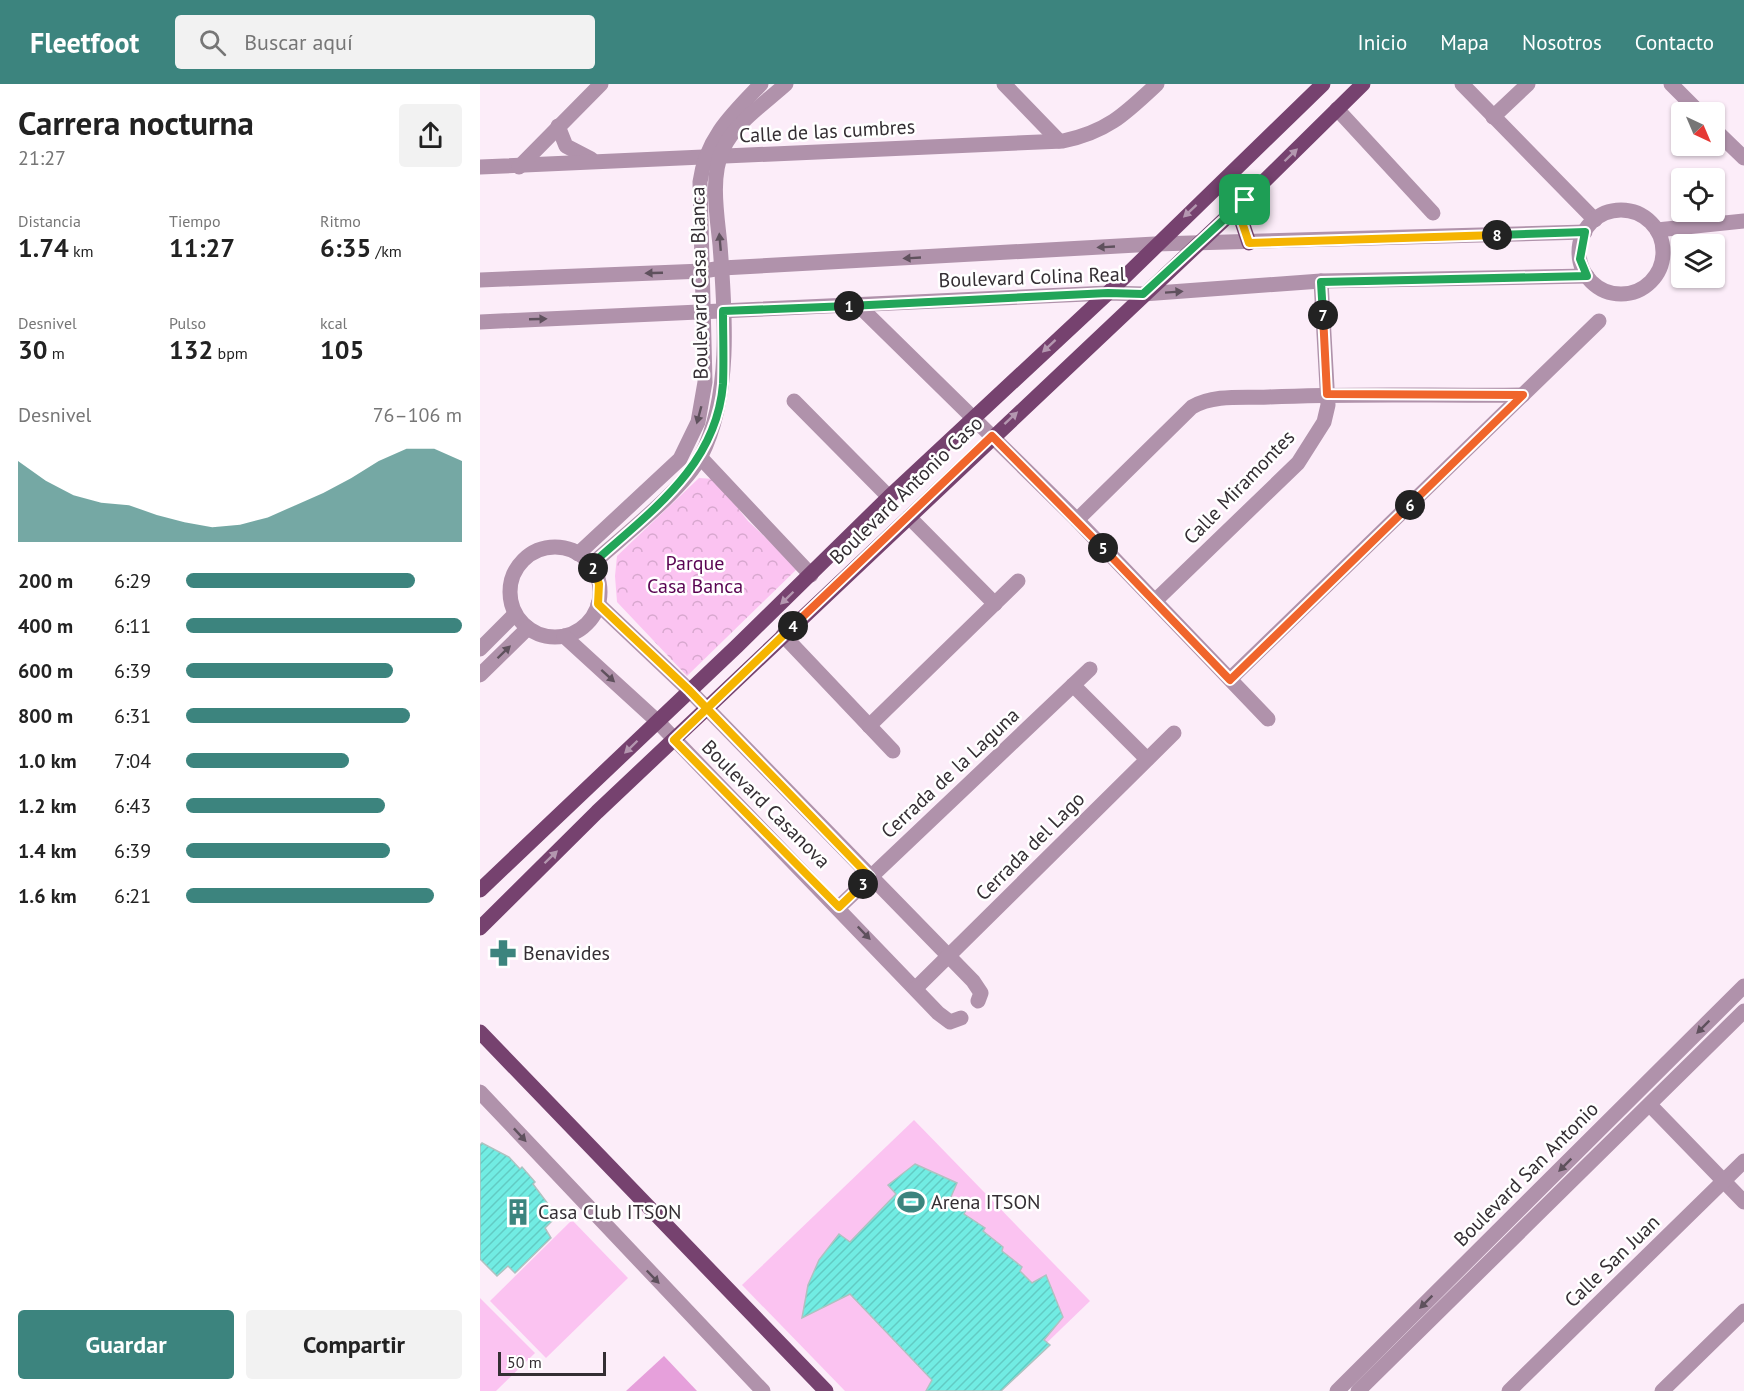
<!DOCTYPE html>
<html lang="es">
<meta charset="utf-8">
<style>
:root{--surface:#fff;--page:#f2f2f2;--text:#222;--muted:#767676;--accent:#3c847e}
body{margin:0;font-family:"PT Sans",sans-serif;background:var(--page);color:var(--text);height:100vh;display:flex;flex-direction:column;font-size:22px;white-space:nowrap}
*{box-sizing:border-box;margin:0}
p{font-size:20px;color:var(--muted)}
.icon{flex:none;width:33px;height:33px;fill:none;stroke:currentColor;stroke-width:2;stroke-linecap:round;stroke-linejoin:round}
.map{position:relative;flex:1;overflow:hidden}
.panel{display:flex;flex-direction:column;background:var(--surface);width:480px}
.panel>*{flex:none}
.needle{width:39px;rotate:136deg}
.buttons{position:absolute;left:1191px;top:18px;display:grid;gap:12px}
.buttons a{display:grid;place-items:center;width:54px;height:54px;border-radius:6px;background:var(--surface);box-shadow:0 2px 4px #0004;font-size:30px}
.scale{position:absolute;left:18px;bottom:15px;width:108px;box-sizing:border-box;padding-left:6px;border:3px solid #342e33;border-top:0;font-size:16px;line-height:21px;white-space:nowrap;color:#342e33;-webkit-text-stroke:4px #fff;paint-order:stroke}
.pin{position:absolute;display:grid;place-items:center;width:51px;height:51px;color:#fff;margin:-26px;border-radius:12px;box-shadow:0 3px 9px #0006}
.km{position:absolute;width:30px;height:30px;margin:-15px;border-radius:50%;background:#222;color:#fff;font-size:16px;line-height:30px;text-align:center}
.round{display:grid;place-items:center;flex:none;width:63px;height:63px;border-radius:6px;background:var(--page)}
.overview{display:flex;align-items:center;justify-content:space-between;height:102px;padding:0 18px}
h1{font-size:33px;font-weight:600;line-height:45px}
.metrics{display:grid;grid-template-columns:repeat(3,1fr);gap:9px;height:102px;padding:6px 18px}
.metrics div{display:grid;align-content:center}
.metrics b{font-size:26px;font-weight:600}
.metrics small{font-size:16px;font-weight:400}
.metrics p{font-size:16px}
.chart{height:168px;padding:12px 18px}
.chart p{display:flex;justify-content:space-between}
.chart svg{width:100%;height:108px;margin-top:6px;fill:var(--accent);opacity:.7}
.primary-button{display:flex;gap:12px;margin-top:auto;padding:12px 18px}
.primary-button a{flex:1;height:69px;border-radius:6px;background:var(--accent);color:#fff;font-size:24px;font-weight:600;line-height:69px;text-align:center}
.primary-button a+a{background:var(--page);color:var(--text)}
ul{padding:0 18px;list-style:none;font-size:20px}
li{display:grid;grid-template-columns:96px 72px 1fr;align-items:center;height:45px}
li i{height:15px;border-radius:8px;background:var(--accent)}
header{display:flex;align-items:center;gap:36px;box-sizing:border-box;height:84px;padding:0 30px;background:var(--accent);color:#fff}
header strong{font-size:28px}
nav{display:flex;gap:33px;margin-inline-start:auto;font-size:21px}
.search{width:420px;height:54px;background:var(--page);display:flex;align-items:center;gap:15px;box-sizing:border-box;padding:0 21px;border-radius:6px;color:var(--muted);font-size:22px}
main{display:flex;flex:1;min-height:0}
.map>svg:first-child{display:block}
.grass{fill:#fbc3f1}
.forest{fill:url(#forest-crowns)}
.water{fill:#e6a0db}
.building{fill:url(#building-hatch);stroke:#aec2c0;stroke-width:1.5}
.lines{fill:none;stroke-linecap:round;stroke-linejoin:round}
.minor{stroke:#b092ab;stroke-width:15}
.major{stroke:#76426f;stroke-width:15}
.oneway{fill:#b497b0}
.oneway2{fill:#5f515d}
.split-1-casing{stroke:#fff;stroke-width:12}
.split-2-casing{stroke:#fff;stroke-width:12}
.split-3-casing{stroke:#fff;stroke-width:12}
.split-4-casing{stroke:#fff;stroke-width:12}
.split-5-casing{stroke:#fff;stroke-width:12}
.split-6-casing{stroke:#fff;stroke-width:12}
.split-7-casing{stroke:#fff;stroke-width:12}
.split-8-casing{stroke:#fff;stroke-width:12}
.split-9-casing{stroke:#fff;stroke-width:12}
.split-1{stroke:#22a559;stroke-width:8}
.split-2{stroke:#22a559;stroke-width:8}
.split-3{stroke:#f5b400;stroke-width:8}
.split-4{stroke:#f5b400;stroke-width:8}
.split-5{stroke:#f0652b;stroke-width:8}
.split-6{stroke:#f0652b;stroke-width:8}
.split-7{stroke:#f0652b;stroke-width:8}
.split-8{stroke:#22a559;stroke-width:8}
.split-9{stroke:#f5b400;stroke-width:8}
.labels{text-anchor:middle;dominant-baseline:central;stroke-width:5;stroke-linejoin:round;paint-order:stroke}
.street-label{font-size:20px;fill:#342e33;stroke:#fff}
.park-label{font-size:20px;fill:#590452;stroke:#fff}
.poi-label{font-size:20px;fill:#342e33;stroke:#fff;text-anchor:start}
</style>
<header>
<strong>Fleetfoot</strong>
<div class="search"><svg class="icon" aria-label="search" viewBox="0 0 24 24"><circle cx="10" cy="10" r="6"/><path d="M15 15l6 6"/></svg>Buscar aquí</div>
<nav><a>Inicio</a><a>Mapa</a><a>Nosotros</a><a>Contacto</a></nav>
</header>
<main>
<section class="panel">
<div class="overview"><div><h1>Carrera nocturna</h1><p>21:27</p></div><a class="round"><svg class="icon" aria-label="share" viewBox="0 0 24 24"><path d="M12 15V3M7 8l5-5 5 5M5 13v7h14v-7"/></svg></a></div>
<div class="metrics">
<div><p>Distancia</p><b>1.74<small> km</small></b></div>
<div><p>Tiempo</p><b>11:27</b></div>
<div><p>Ritmo</p><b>6:35<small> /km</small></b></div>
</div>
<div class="metrics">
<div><p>Desnivel</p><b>30<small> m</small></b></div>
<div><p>Pulso</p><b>132<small> bpm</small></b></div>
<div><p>kcal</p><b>105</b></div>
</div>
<div class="chart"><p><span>Desnivel</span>76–106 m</p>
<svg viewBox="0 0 160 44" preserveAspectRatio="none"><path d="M0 44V11L10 19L20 25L30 28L40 29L50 33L60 36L70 38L80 37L90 34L100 29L110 24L120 18L130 11L140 6L150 6L160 11V44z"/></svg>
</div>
<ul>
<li><b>200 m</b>6:29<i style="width:83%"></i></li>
<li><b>400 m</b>6:11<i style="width:100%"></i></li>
<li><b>600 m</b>6:39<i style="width:75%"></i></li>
<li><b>800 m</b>6:31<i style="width:81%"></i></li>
<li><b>1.0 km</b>7:04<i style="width:59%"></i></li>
<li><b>1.2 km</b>6:43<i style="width:72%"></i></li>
<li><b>1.4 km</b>6:39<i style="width:74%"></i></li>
<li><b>1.6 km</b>6:21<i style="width:90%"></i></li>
</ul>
<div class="primary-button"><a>Guardar</a><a>Compartir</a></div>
</section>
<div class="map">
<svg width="1264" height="1307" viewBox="0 0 1264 1307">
<defs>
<pattern id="forest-crowns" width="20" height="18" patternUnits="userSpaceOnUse" patternTransform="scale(1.5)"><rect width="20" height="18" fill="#fbc3f1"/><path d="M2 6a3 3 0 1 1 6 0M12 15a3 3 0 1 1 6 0" fill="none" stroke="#d8a8cf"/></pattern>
<pattern id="building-hatch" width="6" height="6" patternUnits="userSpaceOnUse" patternTransform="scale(1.5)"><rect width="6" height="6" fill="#71ece3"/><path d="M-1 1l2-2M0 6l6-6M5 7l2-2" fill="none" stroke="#62cbc3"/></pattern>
</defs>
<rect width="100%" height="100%" fill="#fcedf9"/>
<g class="grass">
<path d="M434,1036L610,1217L517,1307H365L262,1201Z"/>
<path d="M92,1136L148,1194L66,1274L10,1217Z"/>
<path d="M0,1214L55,1269L16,1307H0Z"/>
</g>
<path class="forest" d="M219,394L235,395L268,437L318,484L207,592L137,518L135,492L137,472Z"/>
<path class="water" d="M184,1272L217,1307H146Z"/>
<g class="building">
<path d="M2,1059L29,1073L40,1085L42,1083L55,1098L53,1100L77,1132L65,1144L71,1154L35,1189L28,1182L17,1192L0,1175V1061Z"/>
<path d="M435,1080L477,1099L470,1115L486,1126L484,1130L505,1144L503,1147L523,1163L522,1167L542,1183L540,1187L552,1199L566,1191L583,1233L564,1256L570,1261L521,1307H446L452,1296L370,1210L322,1234L328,1201L339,1176L359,1150L370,1158L416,1110L408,1101Z"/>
</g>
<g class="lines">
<g class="minor">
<path d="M524,0L579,57"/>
<path d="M982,0L1115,136"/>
<path d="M1191,0L1219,28"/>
<path d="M857,25L953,129"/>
<path d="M1013,33L1048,0"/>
<path d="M78,42L86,62L111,75"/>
<path d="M1234,45L1264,74"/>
<path d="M0,83L583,57C627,48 645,30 677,0"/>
<path d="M39,83L121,0"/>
<circle cx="1141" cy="168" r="42"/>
<path d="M1177,146L1264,137"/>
<path d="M0,196L223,187L242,184L675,160L1105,148"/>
<path d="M379,222L597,436L788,635"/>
<path d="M0,238L628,209L663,210L841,197L1107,192"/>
<path d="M314,317L409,413"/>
<path d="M220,373L331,491"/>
<path d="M429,433L515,520"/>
<path d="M597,436L712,323C734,310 764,314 789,313C874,309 958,312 1043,311"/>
<circle cx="75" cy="508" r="45"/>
<path d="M98,470L200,375L218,338L225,298L220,98C226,54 252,30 281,0"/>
<path d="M111,481C142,453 203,406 221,372C252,311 245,228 240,161C237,131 230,93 243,65C254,40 285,19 306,0"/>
<path d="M675,517L818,379L844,338L848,321L841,197"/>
<path d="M118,520L210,607L493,897L501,909L498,917"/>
<path d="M303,551L413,667"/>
<path d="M84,552L177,637L458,929L470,938L481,934"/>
<path d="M0,565L35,530"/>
<path d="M0,591L48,544"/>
<path d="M750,595L1119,237"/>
<path d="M593,601L667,675"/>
<path d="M389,642L538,497"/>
<path d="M359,823L610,585"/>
<path d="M436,904L694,649"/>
<path d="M0,1008L283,1307"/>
<path d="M1170,1021L1264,1118"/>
<path d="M857,1307L1264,902"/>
<path d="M878,1307L1264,927"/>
<path d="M1029,1307L1264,1077"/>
<path d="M1182,1307L1264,1227"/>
</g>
<g class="major">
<path d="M765,116L761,135L769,159"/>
<path d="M0,806L257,562L409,413L628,209L843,0"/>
<path d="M0,844L117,728L765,116L883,0"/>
<path d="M0,948L346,1307"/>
</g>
</g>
<defs><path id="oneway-solid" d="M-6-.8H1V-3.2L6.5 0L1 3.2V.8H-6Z" transform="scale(1.5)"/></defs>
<g class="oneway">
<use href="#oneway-solid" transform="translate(811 71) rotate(-44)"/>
<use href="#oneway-solid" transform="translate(710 127) rotate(137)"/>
<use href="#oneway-solid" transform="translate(569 262) rotate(137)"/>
<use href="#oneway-solid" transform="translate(531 334) rotate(-43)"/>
<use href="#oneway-solid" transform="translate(307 514) rotate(136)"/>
<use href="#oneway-solid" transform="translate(151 663) rotate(136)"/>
<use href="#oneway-solid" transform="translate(71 773) rotate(-44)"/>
</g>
<g class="oneway2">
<use href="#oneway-solid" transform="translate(240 158) rotate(-95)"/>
<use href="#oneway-solid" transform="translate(626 163) rotate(177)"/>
<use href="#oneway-solid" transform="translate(432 174) rotate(177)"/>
<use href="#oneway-solid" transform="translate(174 189) rotate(178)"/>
<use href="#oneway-solid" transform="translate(694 208) rotate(-4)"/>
<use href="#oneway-solid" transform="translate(58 235) rotate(-2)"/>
<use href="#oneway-solid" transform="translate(219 331) rotate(105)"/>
<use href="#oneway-solid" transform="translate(24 568) rotate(-44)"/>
<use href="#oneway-solid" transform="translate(128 592) rotate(42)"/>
<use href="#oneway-solid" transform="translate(384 849) rotate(46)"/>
<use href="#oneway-solid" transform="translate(1223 943) rotate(135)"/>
<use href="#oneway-solid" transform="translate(40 1051) rotate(47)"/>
<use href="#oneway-solid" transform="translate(1085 1081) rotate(135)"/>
<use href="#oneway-solid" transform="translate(173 1193) rotate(46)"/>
<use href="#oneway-solid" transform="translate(946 1218) rotate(135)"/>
</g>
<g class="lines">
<defs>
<path id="split-1" d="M369,222L628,209L663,210L765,116"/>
<path id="split-2" d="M113,484L111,481C168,429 236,384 243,300C244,276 243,251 243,227L369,222"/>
<path id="split-3" d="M113,484L119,500L118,520L210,607L390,793L383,800"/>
<path id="split-4" d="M313,542L194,656L359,823L383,800"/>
<path id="split-5" d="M313,542L512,352L623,464"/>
<path id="split-6" d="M623,464L750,596L930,421"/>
<path id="split-7" d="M843,231L847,310L1043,311L930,421"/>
<path id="split-8" d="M843,231L841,198L1107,192L1100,175L1105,148L1017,151"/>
<path id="split-9" d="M765,116L761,135L769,159L1017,151"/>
</defs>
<use href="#split-1" class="split-1-casing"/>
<use href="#split-2" class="split-2-casing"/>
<use href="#split-3" class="split-3-casing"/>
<use href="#split-4" class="split-4-casing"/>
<use href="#split-5" class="split-5-casing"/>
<use href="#split-6" class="split-6-casing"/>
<use href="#split-7" class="split-7-casing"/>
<use href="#split-8" class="split-8-casing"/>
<use href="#split-9" class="split-9-casing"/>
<use href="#split-1" class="split-1"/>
<use href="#split-2" class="split-2"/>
<use href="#split-3" class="split-3"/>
<use href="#split-4" class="split-4"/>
<use href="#split-5" class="split-5"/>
<use href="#split-6" class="split-6"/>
<use href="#split-7" class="split-7"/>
<use href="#split-8" class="split-8"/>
<use href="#split-9" class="split-9"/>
</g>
<defs>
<symbol id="pharmacy-bare" viewBox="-9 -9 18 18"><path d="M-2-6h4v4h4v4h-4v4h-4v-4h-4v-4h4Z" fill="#3c847e" stroke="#fff" stroke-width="2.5" paint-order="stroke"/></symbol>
<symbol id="stadium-bare" viewBox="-9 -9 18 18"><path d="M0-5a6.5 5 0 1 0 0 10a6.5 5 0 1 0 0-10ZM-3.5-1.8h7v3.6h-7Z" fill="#3c847e" stroke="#fff" stroke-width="2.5" paint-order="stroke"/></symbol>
<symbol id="building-bare" viewBox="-9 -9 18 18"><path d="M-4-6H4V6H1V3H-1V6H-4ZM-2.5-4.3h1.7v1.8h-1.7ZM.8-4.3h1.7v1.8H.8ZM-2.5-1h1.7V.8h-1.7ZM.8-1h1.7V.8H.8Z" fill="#3c847e" stroke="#fff" stroke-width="2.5" paint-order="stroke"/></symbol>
</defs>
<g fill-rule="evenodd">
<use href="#pharmacy-bare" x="4" y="850" width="38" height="38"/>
<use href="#stadium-bare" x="412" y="1099" width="38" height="38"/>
<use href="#building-bare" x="19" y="1109" width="38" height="38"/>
</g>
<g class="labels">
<g class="street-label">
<text transform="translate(347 47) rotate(-3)">Calle de las cumbres</text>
<text transform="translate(552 193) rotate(-2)">Boulevard Colina Real</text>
<text transform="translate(219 199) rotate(-91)">Boulevard Casa Blanca</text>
<text transform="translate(759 403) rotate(-46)">Calle Miramontes</text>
<text transform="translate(426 406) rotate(-44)">Boulevard Antonio Caso</text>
<text transform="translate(470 689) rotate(-43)">Cerrada de la Laguna</text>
<text transform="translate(286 720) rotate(45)">Boulevard Casanova</text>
<text transform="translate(550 762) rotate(-45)">Cerrada del Lago</text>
<text transform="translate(1046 1090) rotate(-45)">Boulevard San Antonio</text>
<text transform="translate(1132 1177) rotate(-44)">Calle San Juan</text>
</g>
<g class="park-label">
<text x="215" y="479">Parque<tspan x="215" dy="23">Casa Banca</tspan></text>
</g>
<g class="poi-label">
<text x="43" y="869">Benavides</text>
<text x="451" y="1118">Arena ITSON</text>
<text x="58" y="1128">Casa Club ITSON</text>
</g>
</g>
</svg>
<div class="buttons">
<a><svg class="needle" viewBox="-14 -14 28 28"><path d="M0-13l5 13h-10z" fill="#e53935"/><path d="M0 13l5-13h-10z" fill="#767676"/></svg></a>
<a><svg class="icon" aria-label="locate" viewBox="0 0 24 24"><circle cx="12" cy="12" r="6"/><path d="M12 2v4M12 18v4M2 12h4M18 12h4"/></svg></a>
<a><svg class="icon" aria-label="layers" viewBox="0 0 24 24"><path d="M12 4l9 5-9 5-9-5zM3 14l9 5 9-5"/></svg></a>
</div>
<div class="scale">50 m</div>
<div class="pin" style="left:765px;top:116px;background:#1e9e55"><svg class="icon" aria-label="arrive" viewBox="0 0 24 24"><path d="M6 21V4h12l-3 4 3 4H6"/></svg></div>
<b class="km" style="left:369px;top:222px">1</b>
<b class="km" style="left:113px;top:484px">2</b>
<b class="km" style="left:383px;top:800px">3</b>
<b class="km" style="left:313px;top:542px">4</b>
<b class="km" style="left:623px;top:464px">5</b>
<b class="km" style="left:930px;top:421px">6</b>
<b class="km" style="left:843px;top:231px">7</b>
<b class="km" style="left:1017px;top:151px">8</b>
</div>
</main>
